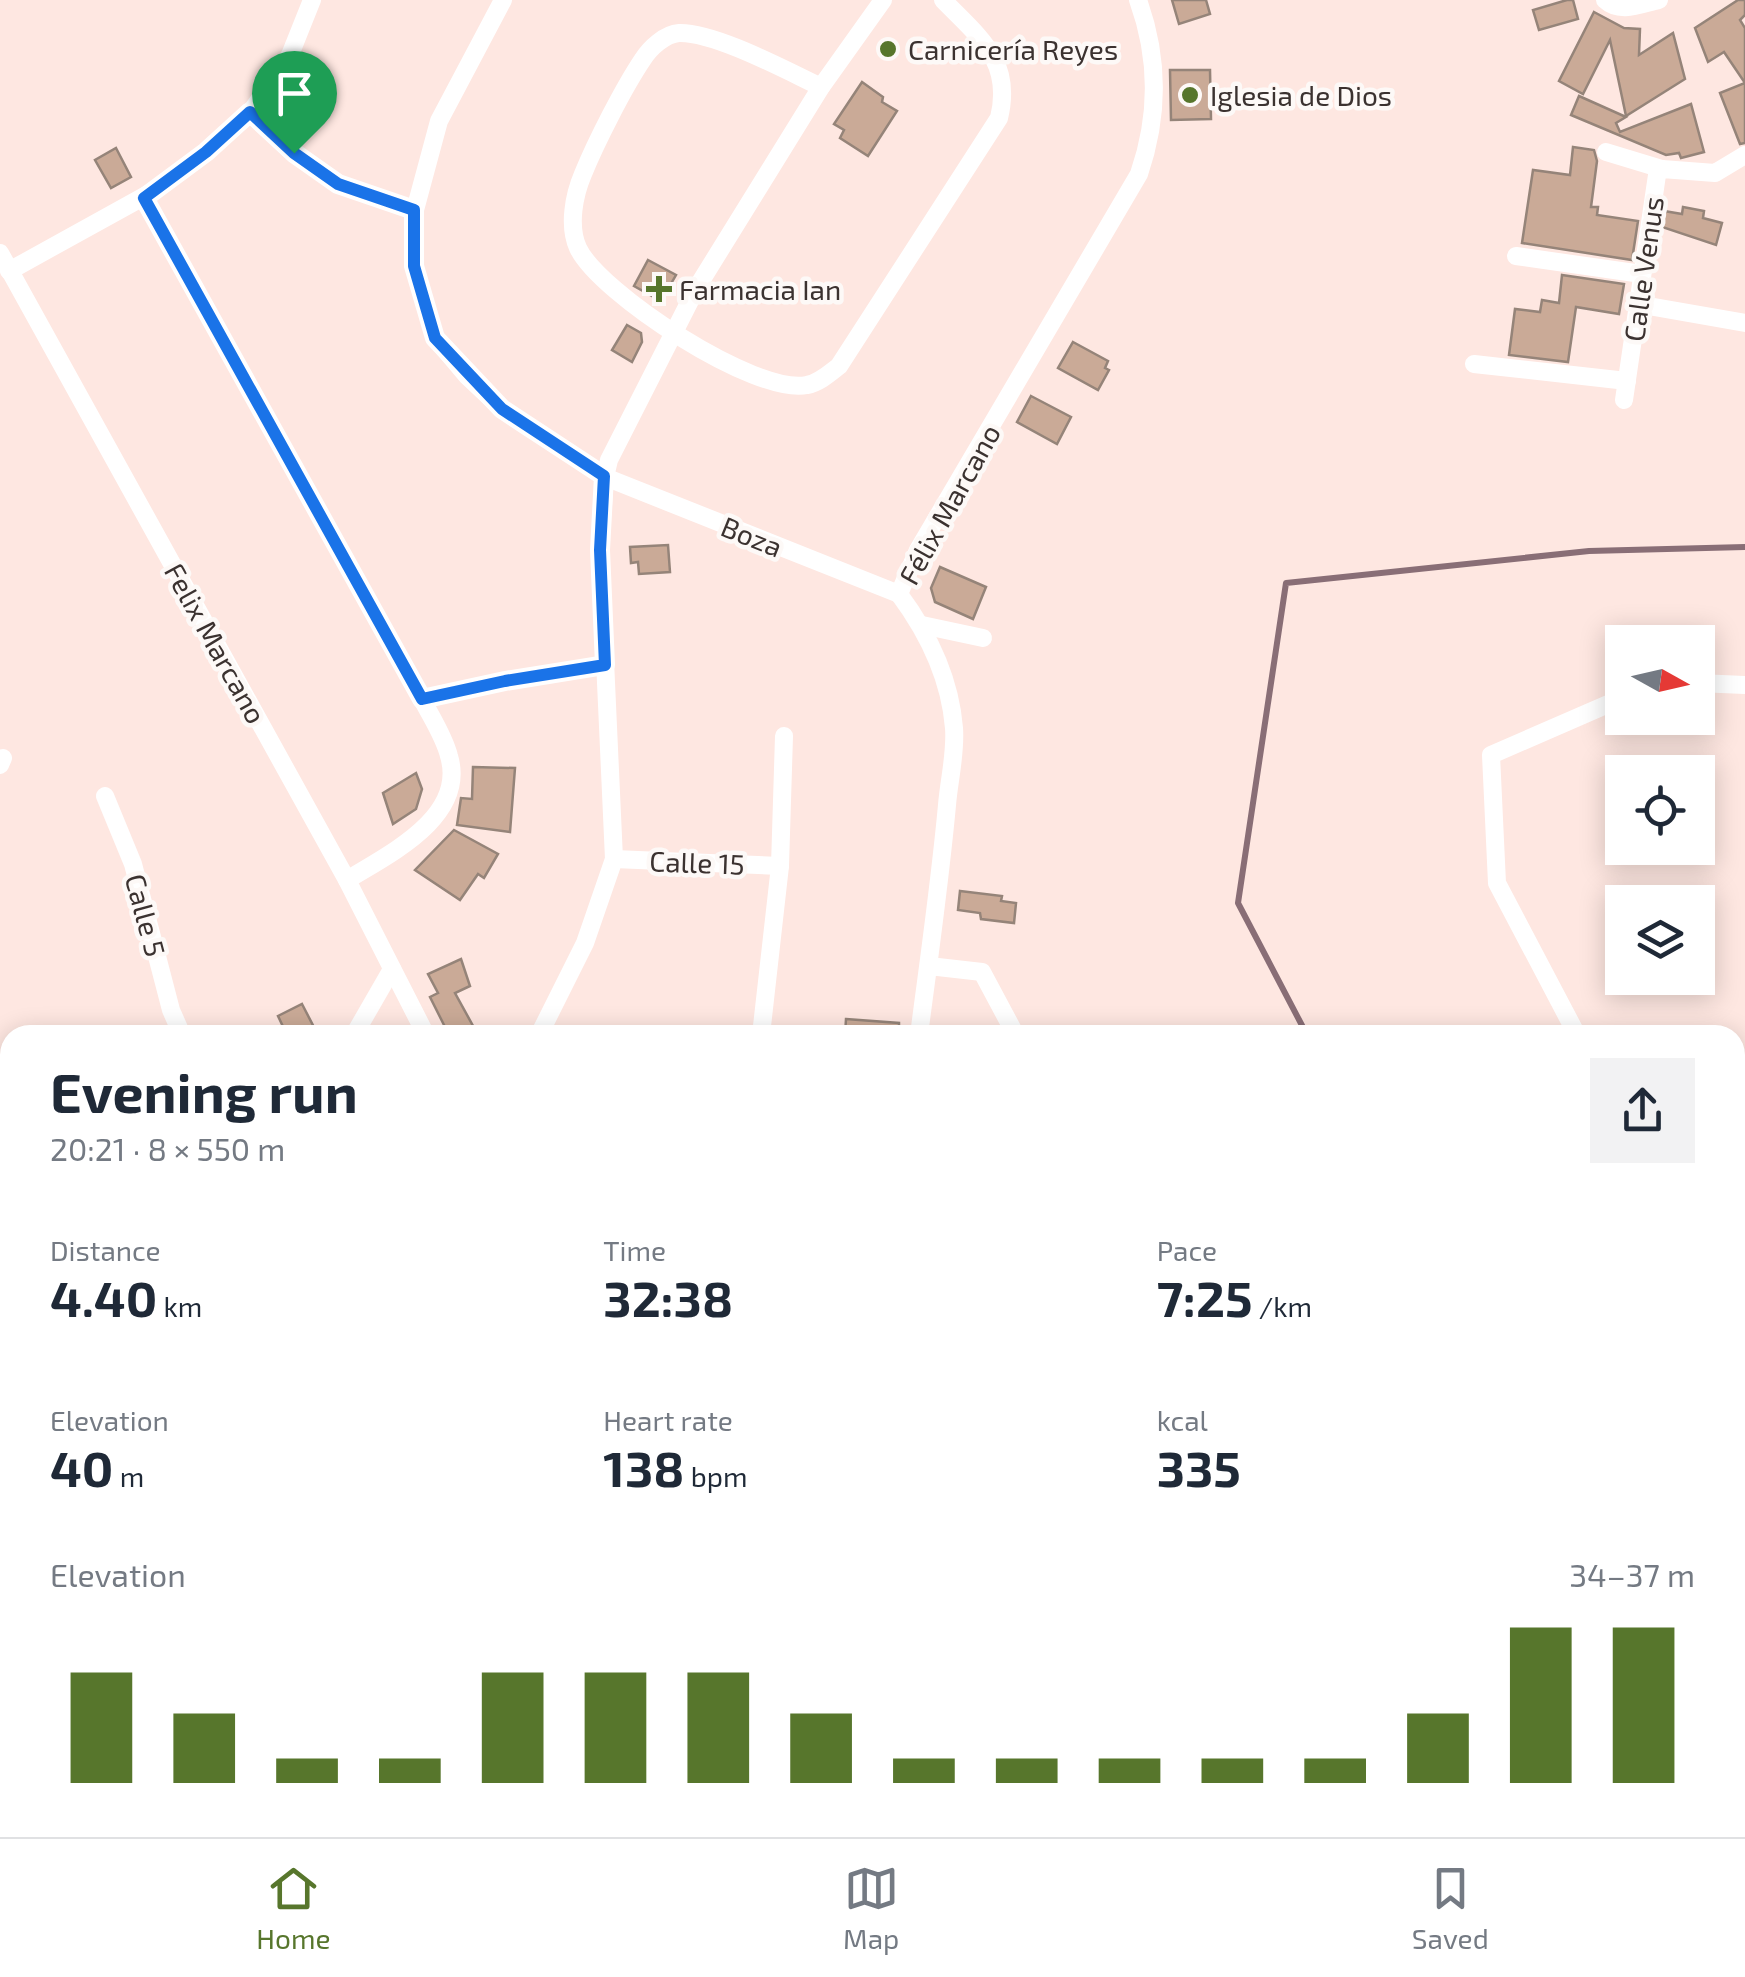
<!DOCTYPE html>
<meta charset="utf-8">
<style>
:root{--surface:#fff;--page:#f2f2f3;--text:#1f2937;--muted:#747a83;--line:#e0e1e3;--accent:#57762c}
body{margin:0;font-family:"Exo 2",sans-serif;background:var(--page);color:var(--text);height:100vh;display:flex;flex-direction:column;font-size:38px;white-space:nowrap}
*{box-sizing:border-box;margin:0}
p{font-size:32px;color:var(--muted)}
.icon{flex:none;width:55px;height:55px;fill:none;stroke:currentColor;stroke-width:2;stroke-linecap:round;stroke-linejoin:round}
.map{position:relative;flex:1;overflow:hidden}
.sheet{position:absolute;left:0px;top:1025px;width:1745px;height:812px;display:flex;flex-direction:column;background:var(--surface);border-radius:30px 30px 0 0;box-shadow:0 5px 25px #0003}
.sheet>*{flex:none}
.needle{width:65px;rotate:98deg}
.fabs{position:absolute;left:1605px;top:625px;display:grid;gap:20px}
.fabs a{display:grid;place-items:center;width:110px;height:110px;border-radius:0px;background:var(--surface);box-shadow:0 5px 25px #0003;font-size:50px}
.pin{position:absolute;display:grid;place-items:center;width:85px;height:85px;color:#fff;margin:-102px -42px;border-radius:50% 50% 50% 0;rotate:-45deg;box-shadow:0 0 10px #0007}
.pin .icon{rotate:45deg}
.round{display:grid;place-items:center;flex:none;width:105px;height:105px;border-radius:0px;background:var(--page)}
.head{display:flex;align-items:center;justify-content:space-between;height:170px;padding:0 50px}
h1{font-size:55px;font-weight:700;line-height:75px}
.metrics{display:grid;grid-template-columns:repeat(3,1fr);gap:15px;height:170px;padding:10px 50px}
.metrics div{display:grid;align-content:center}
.metrics b{font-size:50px;font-weight:700}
.metrics small{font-size:28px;font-weight:400}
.metrics p{font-size:28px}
.chart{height:280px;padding:20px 50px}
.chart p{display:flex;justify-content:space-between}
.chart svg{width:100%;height:180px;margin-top:10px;stroke:var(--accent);stroke-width:6}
.dock{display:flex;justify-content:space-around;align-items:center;height:140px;border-top:2px solid var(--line);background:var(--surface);font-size:28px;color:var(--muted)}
.dock a{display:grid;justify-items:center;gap:5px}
.dock .on{color:var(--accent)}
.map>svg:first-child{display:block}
.built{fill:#f9dad3}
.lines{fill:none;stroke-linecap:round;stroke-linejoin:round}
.stream{stroke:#896e76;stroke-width:6}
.building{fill:#caaa97;stroke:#958479;stroke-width:2.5}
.street{stroke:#fff;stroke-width:18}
.route-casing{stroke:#fff;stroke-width:20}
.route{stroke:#1a73e8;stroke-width:12}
.poi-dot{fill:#57762c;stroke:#fdf9f7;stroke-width:4}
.labels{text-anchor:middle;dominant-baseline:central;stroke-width:9;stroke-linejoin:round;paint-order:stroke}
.poi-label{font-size:28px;fill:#3b3230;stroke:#fdf9f7;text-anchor:start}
.street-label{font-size:28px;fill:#3b3230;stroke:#fdf9f7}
</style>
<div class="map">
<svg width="1745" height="1837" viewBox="0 0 1745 1837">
<rect width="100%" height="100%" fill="#fee7e1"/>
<path class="built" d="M1745,1790V1837H1287L1283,1828H1735V1793Z"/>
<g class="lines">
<g class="stream">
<path d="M1307,1035L1238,903L1286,583L1589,551L1745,547"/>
<path d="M305,1837L308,1828"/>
</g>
</g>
<g class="building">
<path d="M1172,0H1206L1210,14L1179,24Z"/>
<path d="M1567,0H1573L1578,19L1539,30L1533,10Z"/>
<path d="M1738,0H1745V15L1740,20L1745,28V143L1740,144L1720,93L1745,83L1724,52L1708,62L1695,28Z"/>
<path d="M1594,12L1624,28L1640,29L1639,55L1673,33L1685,79L1626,116L1610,40L1583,94L1559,81Z"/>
<path d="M1170,70H1210L1211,119L1171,120Z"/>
<path d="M862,82L883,97L882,102L897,111L868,156L840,138L844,130L834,124Z"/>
<path d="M1579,96L1626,117L1616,123L1620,132L1691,104L1704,152L1681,158L1679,153L1666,155L1571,115Z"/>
<path d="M1573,147L1594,150L1597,161L1591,207H1598L1597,215L1638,221L1632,260L1522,243L1533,170L1570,175Z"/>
<path d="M116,148L131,177L111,188L95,160Z"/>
<path d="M1683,207L1704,211L1703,218L1722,223L1716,245L1662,227L1664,211L1682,214Z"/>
<path d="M648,260L676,275L661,301L634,286Z"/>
<path d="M1562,275L1624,284L1619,314L1576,307L1568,362L1509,355L1515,309L1540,312L1542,300L1559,303Z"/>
<path d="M627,325L641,333L642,342L632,362L612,350Z"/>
<path d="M1073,342L1108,361L1105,368L1109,370L1098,390L1058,368Z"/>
<path d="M1031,396L1071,417L1057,444L1017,422Z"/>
<path d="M668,545L670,572L639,574L638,562L631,563L630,547Z"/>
<path d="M940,567L986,587L973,619L935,602L931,588Z"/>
<path d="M473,767L515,768L510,832L457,825L461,798L472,799Z"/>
<path d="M416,773L422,789L416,809L393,824L383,793Z"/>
<path d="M454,830L498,854L484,878L478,874L460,900L415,870Z"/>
<path d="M960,891L1002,896L1001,901L1016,903L1014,923L981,919L980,913L958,910Z"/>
<path d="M461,959L470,986L455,993L478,1035H449L430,997L438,993L428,974Z"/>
<path d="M302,1004L318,1035H287L278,1016Z"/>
<path d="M846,1019L899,1023V1035H845Z"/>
</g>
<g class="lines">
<g class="street">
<path d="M503,0L439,121L415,210L414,266L435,338L467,376L502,409L605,477L899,594"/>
<path d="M1605,0C1620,14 1641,4 1659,0"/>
<path d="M821,87C787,71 715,32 679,33C665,34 650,48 643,59C624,87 596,142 583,174C574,195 568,226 578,248C599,293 756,396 807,385C819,383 830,373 839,366L999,118C1013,61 979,37 943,0"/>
<path d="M250,113L294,153L338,184L415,210"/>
<path d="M1606,152L1662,169"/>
<path d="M144,198L422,699C431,717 444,736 449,756C467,817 389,854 347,880"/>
<path d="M0,253L347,880L426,1035"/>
<path d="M1516,256L1642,274"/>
<path d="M9,271L152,192L206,152L250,113L290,55L312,0"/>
<path d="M1637,304L1745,323"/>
<path d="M1474,364L1627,381"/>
<path d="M1624,400L1657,175L1662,169L1715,173L1745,155"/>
<path d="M899,594L918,550L1139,174C1159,116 1159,58 1138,0"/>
<path d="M899,594C928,633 950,678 954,728C956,753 949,780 947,805C940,882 929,958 919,1035"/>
<path d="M922,625L983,638"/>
<path d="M1698,683L1745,685"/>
<path d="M422,699L505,681L605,665"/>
<path d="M0,765L3,758"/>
<path d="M105,796L133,864L171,1010L182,1035"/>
<path d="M614,859L780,866"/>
<path d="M929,966L982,972L1013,1030"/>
<path d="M354,1035L392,969"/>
<path d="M539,1035L585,943L614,859L600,550L605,477L609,460L696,289L821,87L883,0"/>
<path d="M761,1035L780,866L784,736"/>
<path d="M1577,1035L1497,883L1491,755L1622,698"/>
<path d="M0,1186L10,1182"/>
<path d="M1735,1332L1745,1351"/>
<path d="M0,1622L10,1623"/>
<path d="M0,1805L8,1837"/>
</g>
</g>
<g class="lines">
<defs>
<path id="route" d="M250,112L294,153L338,184L414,210V266L435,338L502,409L604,476L600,550L605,665L505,681L422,699L144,198L206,152Z"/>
</defs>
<use href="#route" class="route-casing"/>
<use href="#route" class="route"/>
</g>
<g class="poi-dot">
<circle cx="888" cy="49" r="10"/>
<circle cx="1190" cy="95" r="10"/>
<path d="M654 274h10v10h10v10h-10v10h-10v-10h-10v-10h10z"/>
</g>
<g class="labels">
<g class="poi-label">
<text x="908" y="49">Carnicería Reyes</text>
<text x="1210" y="95">Iglesia de Dios</text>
<text x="679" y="289">Farmacia Ian</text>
</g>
<g class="street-label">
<text transform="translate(1643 269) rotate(-82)">Calle Venus</text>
<text transform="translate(949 504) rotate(-61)">Félix Marcano</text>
<text transform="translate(752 536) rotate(22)">Boza</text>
<text transform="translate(216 643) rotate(61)">Felix Marcano</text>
<text transform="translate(697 862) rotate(2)">Calle 15</text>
<text transform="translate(146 915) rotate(75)">Calle 5</text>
</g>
</g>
</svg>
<div class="fabs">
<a><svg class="needle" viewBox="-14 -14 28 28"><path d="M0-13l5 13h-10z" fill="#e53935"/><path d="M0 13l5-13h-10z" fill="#747a83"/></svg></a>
<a><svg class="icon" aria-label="locate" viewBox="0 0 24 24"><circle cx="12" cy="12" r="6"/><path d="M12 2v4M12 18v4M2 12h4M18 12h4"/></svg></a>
<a><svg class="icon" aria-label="layers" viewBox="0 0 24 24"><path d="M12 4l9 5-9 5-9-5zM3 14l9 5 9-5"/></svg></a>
</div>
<div class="pin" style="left:294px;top:153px;background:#1e9e55"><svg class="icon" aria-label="arrive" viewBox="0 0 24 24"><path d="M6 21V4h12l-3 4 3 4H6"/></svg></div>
<section class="sheet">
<div class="head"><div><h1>Evening run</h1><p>20:21 · 8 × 550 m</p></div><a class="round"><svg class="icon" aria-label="share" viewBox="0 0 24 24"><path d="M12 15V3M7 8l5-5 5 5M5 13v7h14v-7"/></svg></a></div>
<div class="metrics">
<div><p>Distance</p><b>4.40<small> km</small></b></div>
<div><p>Time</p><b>32:38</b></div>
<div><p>Pace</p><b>7:25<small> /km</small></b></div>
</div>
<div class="metrics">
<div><p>Elevation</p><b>40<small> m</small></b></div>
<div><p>Heart rate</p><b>138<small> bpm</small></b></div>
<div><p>kcal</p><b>335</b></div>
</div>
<div class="chart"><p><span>Elevation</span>34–37 m</p>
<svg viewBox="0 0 160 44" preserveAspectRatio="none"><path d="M5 44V17M15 44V27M25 44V38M35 44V38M45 44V17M55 44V17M65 44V17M75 44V27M85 44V38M95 44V38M105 44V38M115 44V38M125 44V38M135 44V27M145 44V6M155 44V6"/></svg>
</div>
</section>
</div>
<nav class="dock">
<a class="on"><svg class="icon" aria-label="home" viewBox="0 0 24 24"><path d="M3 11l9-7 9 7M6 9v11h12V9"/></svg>Home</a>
<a><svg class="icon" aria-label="map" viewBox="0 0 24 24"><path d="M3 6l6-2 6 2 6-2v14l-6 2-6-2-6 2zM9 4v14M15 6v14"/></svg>Map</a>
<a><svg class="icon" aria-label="saved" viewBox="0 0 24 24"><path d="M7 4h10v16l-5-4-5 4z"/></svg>Saved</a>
</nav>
